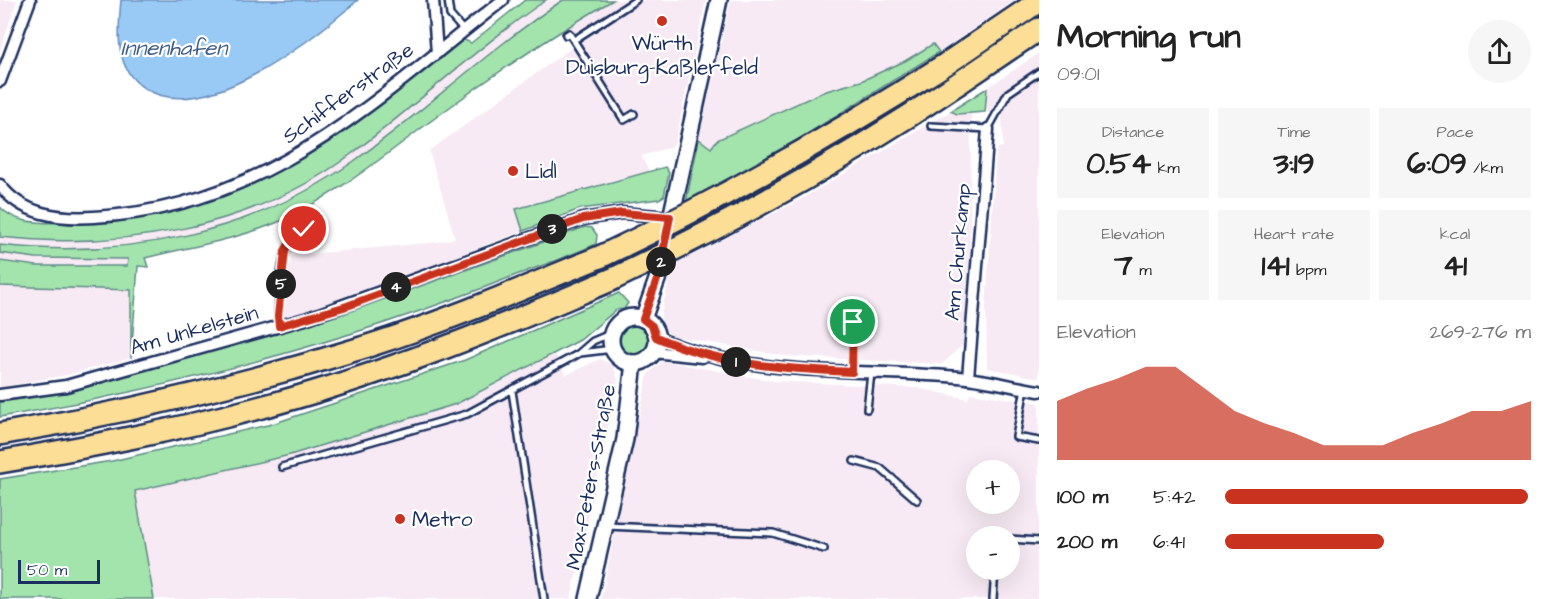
<!DOCTYPE html>
<meta charset="utf-8">
<style>
:root{--surface:#fff;--page:#f6f6f6;--text:#222;--muted:#767676;--accent:#c8321e}
body{margin:0;font-family:"Architects Daughter",sans-serif;background:var(--page);color:var(--text);height:100vh;display:flex;flex-direction:column;font-size:22px;white-space:nowrap}
*{box-sizing:border-box;margin:0}
p{font-size:20px;color:var(--muted)}
.icon{flex:none;width:33px;height:33px;fill:none;stroke:currentColor;stroke-width:2;stroke-linecap:round;stroke-linejoin:round}
.map{position:relative;flex:1;overflow:hidden}
.drawer{display:flex;flex-direction:column;background:var(--surface);width:510px}
.drawer>*{flex:none}
.tools{position:absolute;left:966px;top:460px;display:grid;gap:12px}
.tools a{display:grid;place-items:center;width:54px;height:54px;border-radius:50%;background:var(--surface);box-shadow:0 6px 24px #0002;font-size:30px}
.scale{position:absolute;left:18px;bottom:15px;width:82px;box-sizing:border-box;padding-left:6px;border:3px solid #1b2f5e;border-top:0;font-size:16px;line-height:21px;white-space:nowrap;color:#1b2f5e;-webkit-text-stroke:4px #fff;paint-order:stroke}
.pin{position:absolute;display:grid;place-items:center;width:51px;height:51px;color:#fff;margin:-26px;border:3px solid #fff;border-radius:50%;box-shadow:0 2px 6px #0007}
.km{position:absolute;width:30px;height:30px;margin:-15px;border-radius:50%;background:#222;color:#fff;font-size:16px;line-height:30px;text-align:center}
.round{display:grid;place-items:center;flex:none;width:63px;height:63px;border-radius:32px;background:var(--page)}
.headline{display:flex;align-items:center;justify-content:space-between;height:102px;padding:0 18px}
h1{font-size:33px;font-weight:800;line-height:45px}
.stats{display:grid;grid-template-columns:repeat(3,1fr);gap:9px;height:102px;padding:6px 18px}
.stats div{display:grid;align-content:center;border-radius:0px;background:var(--page);text-align:center}
.stats b{font-size:30px;font-weight:800}
.stats small{font-size:16px;font-weight:400}
.stats p{font-size:16px}
.chart{height:168px;padding:12px 18px}
.chart p{display:flex;justify-content:space-between}
.chart svg{width:100%;height:108px;margin-top:6px;fill:var(--accent);opacity:.7}
ul{padding:0 18px;list-style:none;font-size:20px}
li{display:grid;grid-template-columns:96px 72px 1fr;align-items:center;height:45px}
li i{height:15px;border-radius:8px;background:var(--accent)}
main{display:flex;flex:1;min-height:0}
.map>svg:first-child{display:block}
.built{fill:#f7eaf4;fill-rule:evenodd}
.green{fill:#a3e4ad;stroke:#5f8a86;stroke-width:1.5}
.water{fill:#99caf5;stroke:#678cb9;stroke-width:1.5}
.lines{fill:none;stroke-linecap:round;stroke-linejoin:round}
.lane-casing{stroke:#1b2f5e;stroke-width:10}
.street-casing{stroke:#1b2f5e;stroke-width:15}
.secondary-casing{stroke:#1b2f5e;stroke-width:20}
.highway-casing{stroke:#1b2f5e;stroke-width:26}
.lane{stroke:#fff;stroke-width:5}
.street{stroke:#fff;stroke-width:10}
.secondary{stroke:#fff;stroke-width:15}
.highway{stroke:#fcde96;stroke-width:21}
.highway-bridge-casing{stroke:#1b2f5e;stroke-width:26;stroke-linecap:butt}
.highway-bridge{stroke:#fcde96;stroke-width:21}
.route-casing{stroke:#fff;stroke-width:12}
.route{stroke:#c8321e;stroke-width:8}
.poi-dot{fill:#c8321e;stroke:#fff;stroke-width:2}
.labels{text-anchor:middle;dominant-baseline:central;stroke-width:4.5;stroke-linejoin:round;paint-order:stroke}
.poi-label{font-size:21px;fill:#1b2f5e;stroke:#fff;text-anchor:start}
.street-label{font-size:21px;fill:#1b2f5e;stroke:#fff}
.water-label{font-size:22px;font-style:italic;fill:#415e8b;stroke:#fff}
</style>
<main>
<div class="map">
<svg width="1039" height="599" viewBox="0 0 1039 599">
<rect width="100%" height="100%" fill="#fff"/>
<filter id="ink" filterUnits="userSpaceOnUse"><feTurbulence type="fractalNoise" baseFrequency=".0167" numOctaves="2"/><feDisplacementMap in="SourceGraphic" scale="12" xChannelSelector="R" yChannelSelector="G"/><feConvolveMatrix kernelMatrix="1 2 1 2 8 2 1 2 1" color-interpolation-filters="sRGB"/></filter>
<g filter="url(#ink)">
<g class="built">
<path d="M0,0H17L0,51Z"/>
<path d="M546,0H563L529,22L353,162L312,187L267,208L203,232L144,245L91,249L39,250L0,245V237L39,241H90L143,237L200,225L263,203L349,156L475,52Z"/>
<path d="M613,0H706L675,143L671,147L641,156L649,171L517,208L523,231L320,308L283,317L290,256L438,242L455,238L429,151L574,46L562,30Z"/>
<path d="M731,0H1015L939,52L932,44L905,61L861,81L823,92L717,140L711,148L699,139Z"/>
<path d="M1039,53V378L987,368L986,308L996,152L998,148L1003,147L1002,113L985,112L987,88Z"/>
<path d="M951,111L957,114L971,113L970,244L963,345L942,364L785,356L673,336L662,328L661,315L672,266L803,198Z"/>
<path d="M0,253L36,258L128,259L127,266H37L0,261Z"/>
<path d="M0,286L131,290V358L67,375L0,387Z"/>
<path d="M555,354L566,375L600,359L613,365L618,380L571,599H154L135,491L290,455L456,404Z"/>
<path d="M663,361L774,381L918,388L968,399L970,393L1039,403V599H601L648,374ZM976,471H1010V504H976ZM976,537H1010V570H976Z"/>
</g>
<g class="green">
<path d="M525,0H546C477,47 417,105 350,155C251,229 120,250 0,237V207C18,226 44,222 68,223C164,225 262,189 341,134C383,105 422,71 462,39L471,43Z"/>
<path d="M563,0H613C553,35 494,74 439,115C389,152 341,192 285,219C241,239 192,246 145,258L148,267L138,266L131,358V290L0,286V261L37,266H127L128,259L36,258L0,253V245C123,259 252,234 354,161C426,110 489,49 563,0Z"/>
<path d="M933,44L939,52L778,152L686,202L699,139L711,148L717,140L823,92L861,81L905,61Z"/>
<path d="M987,88L985,112L957,114L951,111Z"/>
<path d="M665,167L669,173L664,196L659,199L580,209L523,231L516,209Z"/>
<path d="M585,227L592,228L597,235L596,244C570,256 543,265 516,275C349,342 177,387 0,417V402L69,392L343,314Z"/>
<path d="M619,293L628,303L624,309L616,310L580,340L456,404L290,455L135,491L154,599H0V479L112,461L272,424L465,360Z"/>
<circle cx="634" cy="340" r="15"/>
</g>
<path class="water" d="M121,0H358C313,39 205,127 144,88C114,69 118,31 121,0Z"/>
<g class="lines">
<defs>
<g id="lane">
<path d="M448,0L450,15L464,31"/>
<path d="M566,35L569,33L624,120L634,114"/>
<path d="M574,40L636,0"/>
<path d="M931,126L988,129L1008,93L1039,72"/>
<path d="M279,326L278,316C280,290 277,230 312,228"/>
<path d="M580,353L613,349"/>
<path d="M852,372L853,322"/>
<path d="M1025,388L1016,437L1039,441"/>
<path d="M512,391L544,599"/>
<path d="M867,409L871,373"/>
<path d="M854,461L880,468L917,500"/>
<path d="M282,467L467,414L578,354L593,341L612,333"/>
<path d="M606,526L773,533L824,549"/>
<path d="M1010,539L1039,541"/>
<path d="M993,599L995,570"/>
</g>
<g id="street">
<path d="M433,0L437,53"/>
<path d="M0,81L30,0"/>
<path d="M0,185C22,215 59,219 94,217C268,208 374,100 503,0"/>
<path d="M656,337C755,381 862,367 967,378C991,381 1015,387 1039,391"/>
<path d="M653,352L702,357"/>
<path d="M968,378L988,129"/>
<path d="M0,395L66,386L305,319L583,219L622,213L670,217"/>
</g>
<g id="secondary">
<circle cx="634" cy="340" r="23"/>
<path d="M643,319L658,277L719,0"/>
<path d="M588,599L625,439L634,363"/>
</g>
<g id="highway">
<path d="M946,64L1039,1"/>
<path d="M959,83L1039,29"/>
<path d="M0,434C125,413 247,384 368,346C447,321 524,288 602,256"/>
<path d="M0,462C87,447 173,431 258,408C380,376 497,329 613,279"/>
</g>
</defs>
<use href="#lane" class="lane-casing"/>
<use href="#street" class="street-casing"/>
<use href="#secondary" class="secondary-casing"/>
<use href="#highway" class="highway-casing"/>
<use href="#lane" class="lane"/>
<use href="#street" class="street"/>
<use href="#secondary" class="secondary"/>
<use href="#highway" class="highway"/>
<defs>
<g id="highway-bridge">
<path d="M602,256C723,199 833,136 946,64"/>
<path d="M613,279C734,222 848,158 959,83"/>
</g>
</defs>
<use href="#highway-bridge" class="highway-bridge-casing"/>
<use href="#highway-bridge" class="highway-bridge"/>
</g>
</g>
<g class="lines" filter="url(#ink)">
<defs>
<path id="route" d="M304,229L291,240L285,251L278,316L279,326L347,306L583,219L622,213L670,217L658,277L643,319L652,326L656,337C719,365 784,369 852,372L853,322"/>
</defs>
<use href="#route" class="route-casing"/>
<use href="#route" class="route"/>
</g>
<g class="poi-dot">
<circle cx="662" cy="21" r="6"/>
<circle cx="513" cy="171" r="6"/>
<circle cx="400" cy="519" r="6"/>
</g>
<g class="labels">
<g class="poi-label">
<text x="662" y="43" text-anchor="middle">Würth<tspan x="662" dy="24">Duisburg-Kaßlerfeld</tspan></text>
<text x="525" y="171">Lidl</text>
<text x="412" y="519">Metro</text>
</g>
<g class="street-label">
<text transform="translate(348 93) rotate(-36)">Schifferstraße</text>
<text transform="translate(958 252) rotate(-85)">Am Churkamp</text>
<text transform="translate(194 330) rotate(-16)">Am Unkelstein</text>
<text transform="translate(591 477) rotate(-79)">Max-Peters-Straße</text>
</g>
<g class="water-label">
<text x="174" y="48">Innenhafen</text>
</g>
</g>
</svg>
<div class="tools">
<a>+</a>
<a>−</a>
</div>
<div class="scale">50 m</div>
<div class="pin" style="left:853px;top:322px;background:#1e9e55"><svg class="icon" aria-label="arrive" viewBox="0 0 24 24"><path d="M6 21V4h12l-3 4 3 4H6"/></svg></div>
<div class="pin" style="left:304px;top:229px;background:#d93025"><svg class="icon" aria-label="check" viewBox="0 0 24 24"><path d="M5 12l5 5 9-10"/></svg></div>
<b class="km" style="left:736px;top:362px">1</b>
<b class="km" style="left:661px;top:262px">2</b>
<b class="km" style="left:552px;top:229px">3</b>
<b class="km" style="left:396px;top:287px">4</b>
<b class="km" style="left:281px;top:284px">5</b>
</div>
<section class="drawer">
<div class="headline"><div><h1>Morning run</h1><p>09:01</p></div><a class="round"><svg class="icon" aria-label="share" viewBox="0 0 24 24"><path d="M12 15V3M7 8l5-5 5 5M5 13v7h14v-7"/></svg></a></div>
<div class="stats">
<div><p>Distance</p><b>0.54<small> km</small></b></div>
<div><p>Time</p><b>3:19</b></div>
<div><p>Pace</p><b>6:09<small> /km</small></b></div>
</div>
<div class="stats">
<div><p>Elevation</p><b>7<small> m</small></b></div>
<div><p>Heart rate</p><b>141<small> bpm</small></b></div>
<div><p>kcal</p><b>41</b></div>
</div>
<div class="chart"><p><span>Elevation</span>269–276 m</p>
<svg viewBox="0 0 160 44" preserveAspectRatio="none"><path d="M0 44V20L10 15L20 11L30 6L40 6L50 15L60 24L70 29L80 33L90 38L100 38L110 38L120 33L130 29L140 24L150 24L160 20V44z"/></svg>
</div>
<ul>
<li><b>100 m</b>5:42<i style="width:99%"></i></li>
<li><b>200 m</b>6:41<i style="width:52%"></i></li>
</ul>
</section>
</main>
